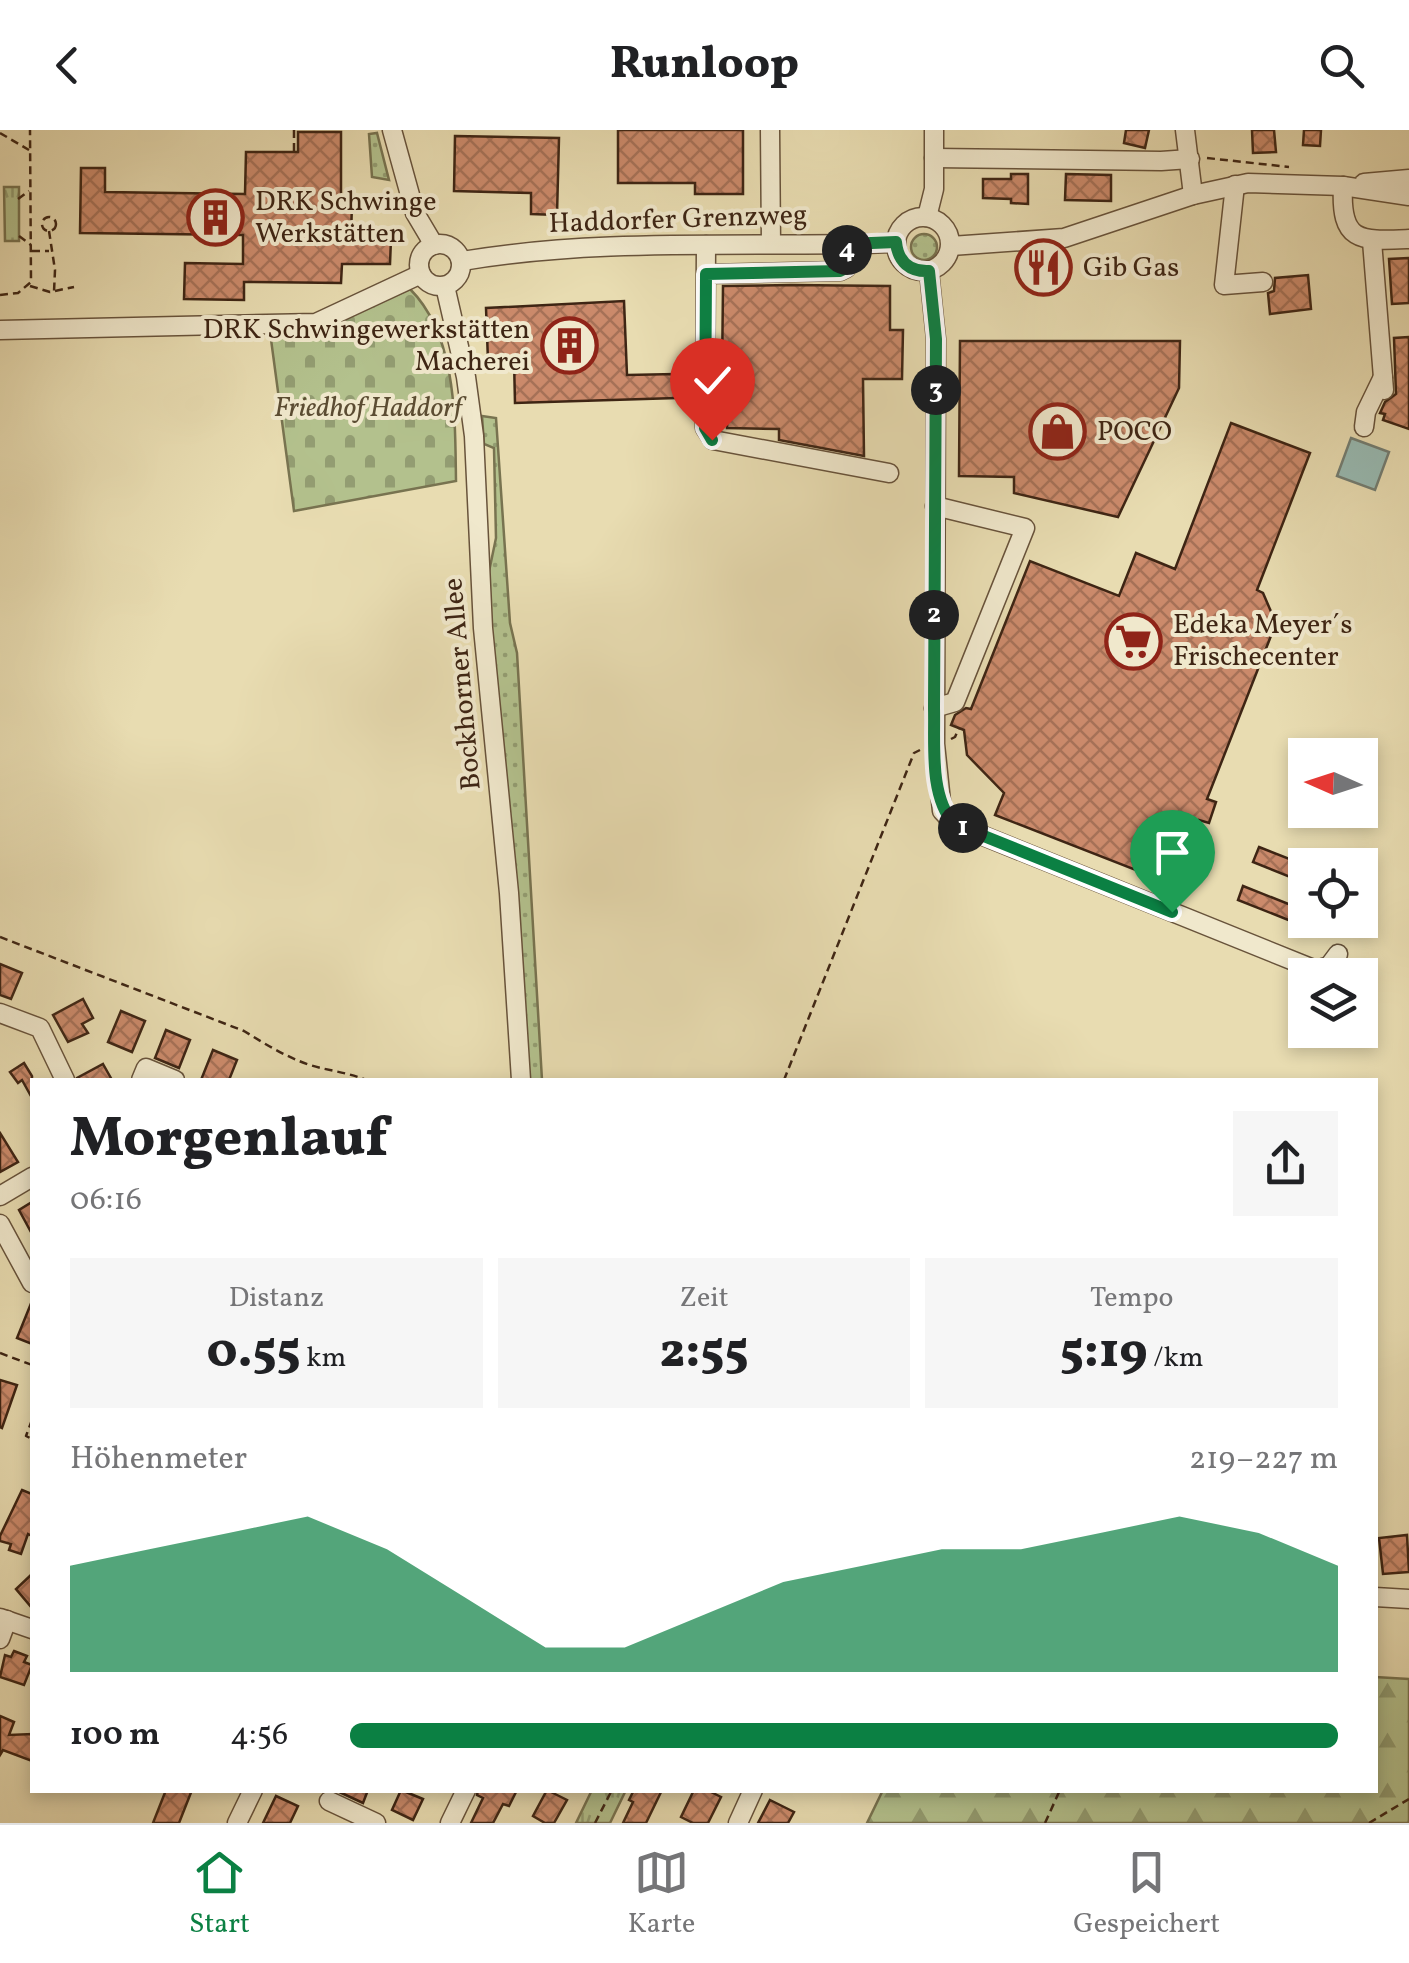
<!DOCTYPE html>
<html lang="de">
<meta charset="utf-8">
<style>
:root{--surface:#fff;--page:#f6f6f6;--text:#202124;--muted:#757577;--line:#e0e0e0;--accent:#0b8043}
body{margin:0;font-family:Vollkorn,serif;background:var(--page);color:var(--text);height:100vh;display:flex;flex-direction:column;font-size:38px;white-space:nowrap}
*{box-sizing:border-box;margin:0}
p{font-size:32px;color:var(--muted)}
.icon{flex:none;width:55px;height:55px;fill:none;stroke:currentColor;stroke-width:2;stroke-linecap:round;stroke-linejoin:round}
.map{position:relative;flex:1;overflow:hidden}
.panel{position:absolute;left:30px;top:948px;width:1348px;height:715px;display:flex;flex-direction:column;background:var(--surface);border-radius:0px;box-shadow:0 5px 15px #0003}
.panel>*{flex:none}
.needle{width:65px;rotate:273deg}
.controls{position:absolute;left:1288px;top:608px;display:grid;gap:20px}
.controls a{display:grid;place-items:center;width:90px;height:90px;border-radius:0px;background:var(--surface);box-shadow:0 5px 15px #0003;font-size:50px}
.pin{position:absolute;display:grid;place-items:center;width:85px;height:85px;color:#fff;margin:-102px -42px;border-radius:50% 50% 50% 0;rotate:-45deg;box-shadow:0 0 10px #0007}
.pin .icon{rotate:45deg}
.km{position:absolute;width:50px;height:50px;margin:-25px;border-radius:50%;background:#222;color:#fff;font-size:28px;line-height:50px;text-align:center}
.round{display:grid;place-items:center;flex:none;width:105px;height:105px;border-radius:0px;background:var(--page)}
.headline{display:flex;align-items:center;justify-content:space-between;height:170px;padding:0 40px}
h1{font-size:55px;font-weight:800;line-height:75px}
.figures{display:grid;grid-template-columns:repeat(3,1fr);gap:15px;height:170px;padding:10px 40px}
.figures div{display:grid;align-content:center;border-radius:0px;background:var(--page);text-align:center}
.figures b{font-size:50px;font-weight:800}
.figures small{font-size:28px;font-weight:400}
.figures p{font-size:28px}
.chart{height:280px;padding:20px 40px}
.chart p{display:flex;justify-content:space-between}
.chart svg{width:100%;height:180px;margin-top:10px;fill:var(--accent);opacity:.7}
ul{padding:0 40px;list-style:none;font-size:32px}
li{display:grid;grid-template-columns:160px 120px 1fr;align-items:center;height:75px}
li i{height:25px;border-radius:12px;background:var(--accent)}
header{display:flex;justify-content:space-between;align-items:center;height:130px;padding:0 40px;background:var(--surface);font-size:45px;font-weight:800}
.dock{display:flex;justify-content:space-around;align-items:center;height:140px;border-top:2px solid var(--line);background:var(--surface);font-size:28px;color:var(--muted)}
.dock a{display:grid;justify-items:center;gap:5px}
.dock .active{color:var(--accent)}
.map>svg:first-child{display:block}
.grass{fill:url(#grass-dots);stroke:#787350;stroke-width:2.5}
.forest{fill:url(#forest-firs);stroke:#787350;stroke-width:2.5}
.cemetery{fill:url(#cemetery-stones);stroke:#787350;stroke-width:2.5}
.park{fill:url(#park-tufts);stroke:#787350;stroke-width:2.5}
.water{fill:#98bab2;stroke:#747e73;stroke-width:2.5}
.building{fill:url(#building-cross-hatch);stroke:#3e2514;stroke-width:2.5}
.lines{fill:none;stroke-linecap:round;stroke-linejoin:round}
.minor-casing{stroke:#68533b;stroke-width:21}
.path{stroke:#3e2514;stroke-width:2.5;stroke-dasharray:8 5;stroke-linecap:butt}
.minor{stroke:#f0e8cc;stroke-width:18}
.route-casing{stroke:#fff;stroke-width:20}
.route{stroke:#0b8043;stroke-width:12}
.labels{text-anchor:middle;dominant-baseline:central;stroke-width:8;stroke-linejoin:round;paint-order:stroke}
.poi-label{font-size:28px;fill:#3e2514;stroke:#f0e8cc;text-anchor:start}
.street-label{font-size:28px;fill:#3e2514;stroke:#f0e8cc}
.park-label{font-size:28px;font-style:italic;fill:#5b4c32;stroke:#f0e8cc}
</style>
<header><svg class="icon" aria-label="back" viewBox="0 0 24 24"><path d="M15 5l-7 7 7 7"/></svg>Runloop<svg class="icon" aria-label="search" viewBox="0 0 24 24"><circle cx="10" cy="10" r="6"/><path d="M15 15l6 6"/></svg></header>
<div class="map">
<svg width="1409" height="1693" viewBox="0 0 1409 1693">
<defs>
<pattern id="grass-dots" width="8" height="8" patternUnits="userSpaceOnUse" patternTransform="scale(2.5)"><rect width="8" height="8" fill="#b3c18d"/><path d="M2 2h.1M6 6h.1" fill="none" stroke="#939d72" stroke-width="1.8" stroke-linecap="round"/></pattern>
<pattern id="forest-firs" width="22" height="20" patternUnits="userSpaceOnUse" patternTransform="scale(2.5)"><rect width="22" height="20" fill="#b3c18d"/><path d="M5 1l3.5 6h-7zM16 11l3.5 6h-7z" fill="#939d72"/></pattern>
<pattern id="cemetery-stones" width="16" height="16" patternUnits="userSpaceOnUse" patternTransform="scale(2.5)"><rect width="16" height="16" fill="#b3c18d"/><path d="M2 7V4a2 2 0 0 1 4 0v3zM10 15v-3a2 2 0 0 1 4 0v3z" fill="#939d72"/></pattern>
<pattern id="park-tufts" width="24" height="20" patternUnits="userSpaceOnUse" patternTransform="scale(2.5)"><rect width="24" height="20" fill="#b3c18d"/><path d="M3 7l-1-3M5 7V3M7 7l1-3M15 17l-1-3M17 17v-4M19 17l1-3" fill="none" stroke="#939d72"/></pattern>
<pattern id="building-cross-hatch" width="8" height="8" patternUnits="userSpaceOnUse" patternTransform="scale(2.5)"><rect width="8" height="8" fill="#cb8a6b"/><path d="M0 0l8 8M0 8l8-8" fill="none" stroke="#a67157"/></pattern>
</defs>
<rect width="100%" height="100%" fill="#e8dcb1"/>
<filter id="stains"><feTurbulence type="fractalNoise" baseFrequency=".002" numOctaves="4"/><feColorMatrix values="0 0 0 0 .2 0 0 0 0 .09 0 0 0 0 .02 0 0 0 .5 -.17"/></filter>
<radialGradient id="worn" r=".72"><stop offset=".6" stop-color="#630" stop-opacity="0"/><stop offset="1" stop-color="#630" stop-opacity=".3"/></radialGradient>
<g class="grass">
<path d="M377,3L389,50L372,47L369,4Z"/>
<circle cx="924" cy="117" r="13"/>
<path d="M482,286L496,288L510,493L517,523L542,950H529L486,456L496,408L494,318L484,314Z"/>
</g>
<path class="forest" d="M1375,1547L1409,1549V1693H867L883,1660H1375Z"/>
<path class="cemetery" d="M410,159C457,206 455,288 456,351L294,381L270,202L319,199Z"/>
<g class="park">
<path d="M4,57H19V111H5Z"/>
<path d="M592,1660H626L610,1693H576Z"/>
</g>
<path class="water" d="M1351,308L1389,322L1375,360L1337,346Z"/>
<g class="building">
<path d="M618,0H743V64H695V53H618Z"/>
<path d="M1126,0H1149L1145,18L1124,13Z"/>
<path d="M1252,0H1274L1276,22L1253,23Z"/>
<path d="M1304,0H1321L1320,16L1303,15Z"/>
<path d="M298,2H341V72H352L351,108L391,109L390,134H342L341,153L244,152V170L184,169L185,133L243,134V105L80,103L81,38H105V62L245,64L246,22H298Z"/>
<path d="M455,6L559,8L557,85L531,84V63L454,61Z"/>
<path d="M1011,44H1028V74L1011,73V69L983,68V49H1011Z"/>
<path d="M1066,44L1111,45V71L1065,70Z"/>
<path d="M1409,128V173L1392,174L1389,129Z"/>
<path d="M1308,145L1311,179L1270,184L1268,163L1274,161L1275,148Z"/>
<path d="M791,155L890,156V200H903L902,249H863L864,326L779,310V299L727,298L728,247H722L723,156Z"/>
<path d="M624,171L627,245L675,244L676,268L515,273L514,230L488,231L486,178Z"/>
<path d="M1409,207V299L1383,290L1385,284L1380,283L1385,272L1396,264L1394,208Z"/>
<path d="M960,211H1180L1179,258L1118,387L1014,363V347L959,346Z"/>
<path d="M1231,293L1310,323L1257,460L1263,463L1276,493L1207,669L1216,672L1209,693L1199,690L1174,755L995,685L1004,663L967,625L964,600L951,595L955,585L966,578L971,579L1030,431L1119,466L1136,423L1175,439Z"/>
<path d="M1259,717L1305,735V753L1253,732Z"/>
<path d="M1243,756L1301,779L1296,793L1238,770Z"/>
<path d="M0,834L22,843L11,869L0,865Z"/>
<path d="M83,869L93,888L82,894L88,903L68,912L53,885Z"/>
<path d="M121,881L145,891L132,922L108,912Z"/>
<path d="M166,900L190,910L179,938L155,928Z"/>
<path d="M213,920L237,930L229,950H201Z"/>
<path d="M24,933L32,946V968L22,950L18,953L10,942Z"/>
<path d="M103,934L112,950H77V948Z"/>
<path d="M0,1003L18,1032L0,1042Z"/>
<path d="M32,1072V1104L19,1080Z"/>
<path d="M32,1171V1214L17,1208Z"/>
<path d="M0,1250L17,1255L2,1298L0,1297Z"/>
<path d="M22,1360L32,1364V1406L28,1404L21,1424L9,1420L11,1414L0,1411V1406Z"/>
<path d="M1407,1405L1409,1442L1383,1444L1379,1408Z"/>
<path d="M32,1444V1478L16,1459Z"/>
<path d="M14,1521L27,1526L24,1532L32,1535L24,1555L0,1547L5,1525L11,1527Z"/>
<path d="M0,1586L14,1592L9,1605L32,1604V1631L3,1620L0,1625Z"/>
<path d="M166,1660H192L179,1693H153Z"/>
<path d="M335,1660H368L363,1673Z"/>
<path d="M401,1660L423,1669L413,1690L392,1680Z"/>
<path d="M478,1660H517L509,1676L503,1674L493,1693H471L483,1668L477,1665Z"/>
<path d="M547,1660L567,1670L554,1693H545L533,1686Z"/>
<path d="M634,1660H662L646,1693H623L633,1672L629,1670Z"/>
<path d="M694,1660H707L721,1667L708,1693H693L681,1687Z"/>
<path d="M276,1666L298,1676L290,1693H263Z"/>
<path d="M770,1670L794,1682L788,1693H758Z"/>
</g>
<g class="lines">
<defs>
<g id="minor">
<path d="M392,0L415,83L434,115"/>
<path d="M770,0L771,114"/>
<path d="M1185,0L1193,65"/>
<path d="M934,28L1161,31L1190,29"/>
<path d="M1364,53L1409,49"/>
<path d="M1235,55L1224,155L1263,152"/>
<path d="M1343,56C1340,113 1360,111 1409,109"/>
<circle cx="923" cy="114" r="27"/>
<path d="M927,87L934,59V0"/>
<path d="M1372,111L1384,260"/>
<circle cx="440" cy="135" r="21"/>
<path d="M706,115L705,298L713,310L889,343"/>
<path d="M951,116L1064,108L1193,65L1248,53L1343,56L1409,66"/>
<path d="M462,131C605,107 752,118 896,113"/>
<path d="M929,141L936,209L935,614L942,681L954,694L1316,840L1329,836L1338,824"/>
<path d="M707,144L840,141L846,138L847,114"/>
<path d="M445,156L466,247L474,306L483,498L509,763L521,950"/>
<path d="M0,200L316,193L421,144"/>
<path d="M1364,297L1366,282L1383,247"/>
<path d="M934,578L955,572L1025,398L935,376"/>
<path d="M0,883L40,898L65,950"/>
<path d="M141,950L146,938L175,950"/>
<path d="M0,1066L32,1047"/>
<path d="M0,1094L32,1153"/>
<path d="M1375,1467L1409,1469"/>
<path d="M0,1488L32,1499"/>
<path d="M0,1509L7,1490"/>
<path d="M329,1671L376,1693"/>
<path d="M237,1693L253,1660"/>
<path d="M450,1693L466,1660"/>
<path d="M738,1693L753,1660"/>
</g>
</defs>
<use href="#minor" class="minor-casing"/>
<g class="path">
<path d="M294,0V22"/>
<path d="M0,3L29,20"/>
<path d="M1207,28L1289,37"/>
<path d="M18,69L29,61"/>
<circle cx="49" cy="94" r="7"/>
<path d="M49,101L55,140L54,162"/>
<path d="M19,106L31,115"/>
<path d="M32,121H49"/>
<path d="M30,156L50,162L74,157"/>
<path d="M0,165L18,163L31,152L30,0"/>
<path d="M951,609L955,607L959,598"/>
<path d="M0,807L244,901C265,914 286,927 310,935C329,941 347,942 366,950"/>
<path d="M784,950L914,623L920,620"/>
<path d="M0,1223L32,1235"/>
<path d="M32,1290L26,1306L32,1309"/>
<path d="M595,1693L612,1660"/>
<path d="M1045,1693L1060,1660"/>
<path d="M1369,1693L1409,1669"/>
</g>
<use href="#minor" class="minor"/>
</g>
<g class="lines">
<defs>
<path id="route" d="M712,310L705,298L706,144L840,141L846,138L847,114L896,112C898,132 910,142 929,141L936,209L934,578C935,615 929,665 954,694L1172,782"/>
</defs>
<use href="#route" class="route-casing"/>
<use href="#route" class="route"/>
</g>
<defs>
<symbol id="building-ring" viewBox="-11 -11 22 22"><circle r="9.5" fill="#f0e8cc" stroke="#8f2418" stroke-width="1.5"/><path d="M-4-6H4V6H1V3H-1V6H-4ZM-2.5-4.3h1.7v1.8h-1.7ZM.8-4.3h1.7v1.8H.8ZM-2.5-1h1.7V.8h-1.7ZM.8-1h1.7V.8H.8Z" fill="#8f2418"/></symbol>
<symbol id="restaurant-ring" viewBox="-11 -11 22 22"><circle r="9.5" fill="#f0e8cc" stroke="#8f2418" stroke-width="1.5"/><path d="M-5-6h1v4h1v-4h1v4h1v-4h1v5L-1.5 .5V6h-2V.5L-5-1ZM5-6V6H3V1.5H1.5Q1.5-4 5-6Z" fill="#8f2418"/></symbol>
<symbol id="shop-ring" viewBox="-11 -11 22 22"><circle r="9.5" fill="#f0e8cc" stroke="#8f2418" stroke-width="1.5"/><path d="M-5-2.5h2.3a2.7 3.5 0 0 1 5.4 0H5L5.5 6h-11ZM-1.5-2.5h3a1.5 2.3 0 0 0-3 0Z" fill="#8f2418"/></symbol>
<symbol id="supermarket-ring" viewBox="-11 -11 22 22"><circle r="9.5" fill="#f0e8cc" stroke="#8f2418" stroke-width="1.5"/><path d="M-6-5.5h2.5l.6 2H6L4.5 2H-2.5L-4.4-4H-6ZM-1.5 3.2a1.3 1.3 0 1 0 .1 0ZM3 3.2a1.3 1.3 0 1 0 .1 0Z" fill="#8f2418"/></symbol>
</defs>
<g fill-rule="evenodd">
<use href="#building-ring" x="184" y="56" width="63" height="63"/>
<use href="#restaurant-ring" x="1012" y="106" width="63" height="63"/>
<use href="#building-ring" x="538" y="184" width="63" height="63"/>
<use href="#shop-ring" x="1026" y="270" width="63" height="63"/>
<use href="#supermarket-ring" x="1102" y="480" width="63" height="63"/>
</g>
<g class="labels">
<g class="poi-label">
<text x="255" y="72">DRK Schwinge<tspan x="255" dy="32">Werkstätten</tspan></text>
<text x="1083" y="138">Gib Gas</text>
<text x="530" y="200" text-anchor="end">DRK Schwingewerkstätten<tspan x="530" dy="32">Macherei</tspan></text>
<text x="1097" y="302">POCO</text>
<text x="1173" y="495">Edeka Meyer´s<tspan x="1173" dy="32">Frischecenter</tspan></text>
</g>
<g class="street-label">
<text transform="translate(678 90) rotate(-2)">Haddorfer Grenzweg</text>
<text transform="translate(463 554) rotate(-95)">Bockhorner Allee</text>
</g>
<g class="park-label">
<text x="368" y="278">Friedhof Haddorf</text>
</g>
</g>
<rect width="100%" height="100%" filter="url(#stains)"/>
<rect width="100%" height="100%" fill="url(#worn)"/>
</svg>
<div class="controls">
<a><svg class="needle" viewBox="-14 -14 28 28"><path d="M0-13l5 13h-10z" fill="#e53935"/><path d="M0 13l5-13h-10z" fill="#757577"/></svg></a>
<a><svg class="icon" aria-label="locate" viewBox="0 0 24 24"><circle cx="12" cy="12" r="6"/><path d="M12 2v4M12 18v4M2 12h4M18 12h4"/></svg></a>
<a><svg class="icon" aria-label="layers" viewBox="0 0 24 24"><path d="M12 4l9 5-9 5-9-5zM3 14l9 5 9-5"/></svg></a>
</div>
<div class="pin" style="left:1172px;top:782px;background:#1e9e55"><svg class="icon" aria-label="arrive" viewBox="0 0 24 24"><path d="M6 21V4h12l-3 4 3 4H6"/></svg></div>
<div class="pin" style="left:712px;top:310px;background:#d93025"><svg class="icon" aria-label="check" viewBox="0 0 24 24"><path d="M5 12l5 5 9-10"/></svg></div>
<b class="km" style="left:963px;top:698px">1</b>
<b class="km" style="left:934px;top:485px">2</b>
<b class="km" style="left:936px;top:260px">3</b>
<b class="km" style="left:847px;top:120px">4</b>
<section class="panel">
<div class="headline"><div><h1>Morgenlauf</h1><p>06:16</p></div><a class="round"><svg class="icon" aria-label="share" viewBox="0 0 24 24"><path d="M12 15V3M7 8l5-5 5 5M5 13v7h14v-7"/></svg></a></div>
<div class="figures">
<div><p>Distanz</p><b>0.55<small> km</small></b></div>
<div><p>Zeit</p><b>2:55</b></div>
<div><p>Tempo</p><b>5:19<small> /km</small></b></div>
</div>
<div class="chart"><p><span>Höhenmeter</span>219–227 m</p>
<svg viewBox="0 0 160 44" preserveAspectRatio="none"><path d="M0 44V18L10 14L20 10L30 6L40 14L50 26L60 38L70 38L80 30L90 22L100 18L110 14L120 14L130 10L140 6L150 10L160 18V44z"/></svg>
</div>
<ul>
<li><b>100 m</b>4:56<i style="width:100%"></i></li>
</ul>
</section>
</div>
<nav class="dock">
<a class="active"><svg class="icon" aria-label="home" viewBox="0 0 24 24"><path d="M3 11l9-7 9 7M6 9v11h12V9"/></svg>Start</a>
<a><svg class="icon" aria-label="map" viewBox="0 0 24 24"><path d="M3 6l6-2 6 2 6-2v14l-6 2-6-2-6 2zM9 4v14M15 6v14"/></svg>Karte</a>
<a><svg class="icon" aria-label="saved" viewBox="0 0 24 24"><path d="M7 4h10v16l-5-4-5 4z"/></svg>Gespeichert</a>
</nav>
